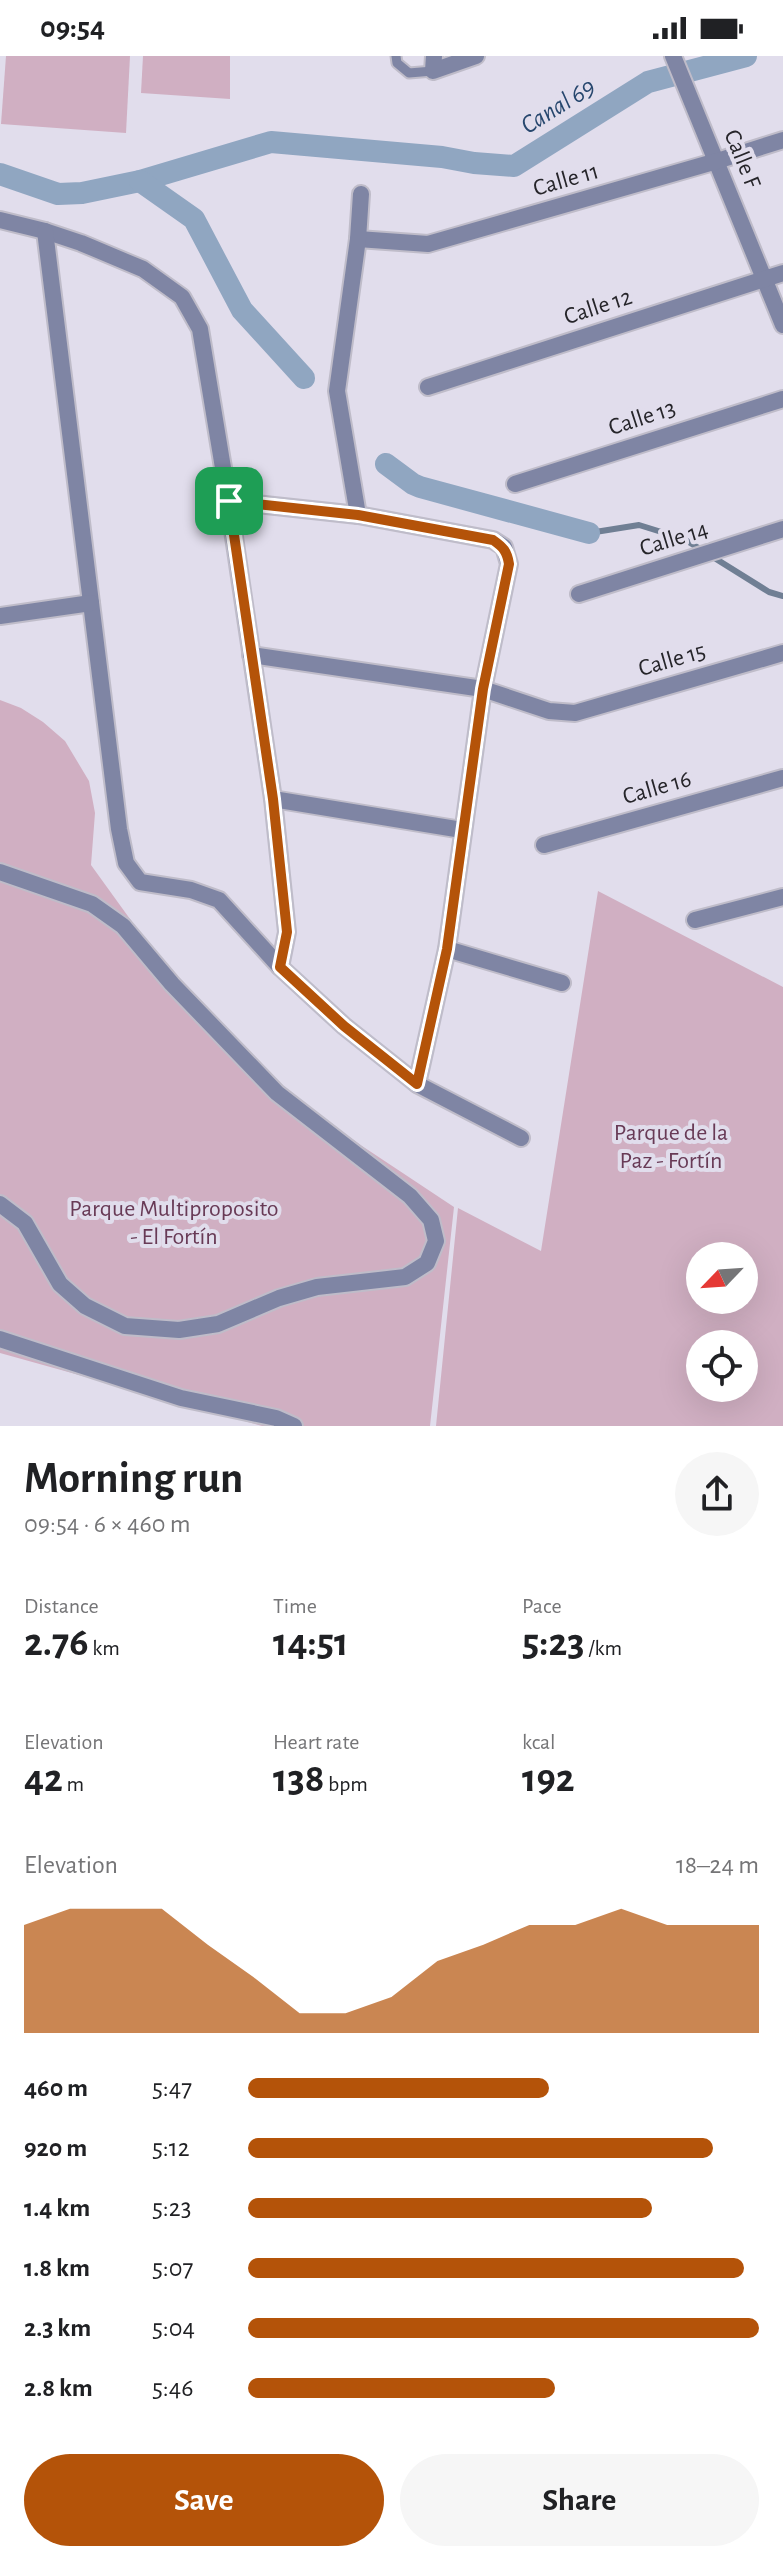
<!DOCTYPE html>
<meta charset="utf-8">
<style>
:root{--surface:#fff;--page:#f6f6f6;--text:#202124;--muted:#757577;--accent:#b45309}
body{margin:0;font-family:"Alegreya Sans",sans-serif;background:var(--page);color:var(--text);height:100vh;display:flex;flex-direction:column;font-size:30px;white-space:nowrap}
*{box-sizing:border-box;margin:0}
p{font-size:26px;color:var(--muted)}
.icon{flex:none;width:44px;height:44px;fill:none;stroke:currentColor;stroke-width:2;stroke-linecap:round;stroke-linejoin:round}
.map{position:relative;height:1370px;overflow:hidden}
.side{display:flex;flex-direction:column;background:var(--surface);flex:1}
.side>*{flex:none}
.needle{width:52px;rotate:245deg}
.tools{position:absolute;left:686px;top:1186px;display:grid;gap:16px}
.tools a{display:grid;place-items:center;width:72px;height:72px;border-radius:50%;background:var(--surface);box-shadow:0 8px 32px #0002;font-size:40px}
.pin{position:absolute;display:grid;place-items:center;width:68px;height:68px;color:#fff;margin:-34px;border-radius:16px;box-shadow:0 4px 12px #0006}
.round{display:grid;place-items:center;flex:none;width:84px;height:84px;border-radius:42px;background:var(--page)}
.overview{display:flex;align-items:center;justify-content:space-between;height:136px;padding:0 24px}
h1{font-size:44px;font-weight:600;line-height:60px}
.figures{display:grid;grid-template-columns:repeat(3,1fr);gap:12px;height:136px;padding:8px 24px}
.figures div{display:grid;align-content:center}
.figures b{font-size:40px;font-weight:600}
.figures small{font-size:22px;font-weight:400}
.figures p{font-size:22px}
.chart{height:224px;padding:16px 24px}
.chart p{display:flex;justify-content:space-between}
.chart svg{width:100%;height:144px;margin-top:8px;fill:var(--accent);opacity:.7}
.action{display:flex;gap:16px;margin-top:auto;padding:16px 24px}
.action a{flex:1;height:92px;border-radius:48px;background:var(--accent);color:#fff;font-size:32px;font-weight:600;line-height:92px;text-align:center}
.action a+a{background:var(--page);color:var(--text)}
ul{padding:0 24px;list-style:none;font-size:26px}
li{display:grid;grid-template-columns:128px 96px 1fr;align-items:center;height:60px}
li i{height:20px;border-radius:10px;background:var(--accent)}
.status{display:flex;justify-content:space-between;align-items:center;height:56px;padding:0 40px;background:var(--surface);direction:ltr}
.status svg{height:22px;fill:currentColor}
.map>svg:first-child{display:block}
.green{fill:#d0afc2;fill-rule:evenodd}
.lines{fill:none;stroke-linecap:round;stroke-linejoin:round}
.stream{stroke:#707f94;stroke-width:6}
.canal{stroke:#90a6c1;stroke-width:22}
.lane-casing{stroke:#bfbcc9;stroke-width:13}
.street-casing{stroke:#bfbcc9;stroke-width:20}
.lane{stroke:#7f85a4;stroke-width:9}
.street{stroke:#7f85a4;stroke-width:16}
.route-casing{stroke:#fff;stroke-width:16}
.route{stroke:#b45309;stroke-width:10}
.labels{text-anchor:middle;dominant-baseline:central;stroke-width:8;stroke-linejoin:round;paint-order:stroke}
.street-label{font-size:24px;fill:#26252a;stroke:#e1ddec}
.park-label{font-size:24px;fill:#683a56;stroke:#e1ddec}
.water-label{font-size:26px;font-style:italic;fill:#27476e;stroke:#e1ddec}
</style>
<div class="status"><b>09:54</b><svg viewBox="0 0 49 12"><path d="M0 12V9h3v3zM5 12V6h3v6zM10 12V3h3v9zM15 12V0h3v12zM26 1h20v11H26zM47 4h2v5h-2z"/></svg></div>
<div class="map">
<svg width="783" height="1370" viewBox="0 0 783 1370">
<rect width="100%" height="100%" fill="#e1ddec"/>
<g class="green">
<path d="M6,0H130L126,77L1,68Z"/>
<path d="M143,0H230V43L141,37Z"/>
<path d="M0,644L21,652L43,666L65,685L89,725L95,757L91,809L161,906L289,1038L362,1090L454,1151L430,1370H262L0,1297Z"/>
<path d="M598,835L783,931V1370H436L458,1152L541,1195ZM744,1200V1244H700V1200ZM744,1288V1332H700V1288Z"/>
</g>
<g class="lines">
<path class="stream" d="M589,477L639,469L684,483L769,536L783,540"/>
<g class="canal">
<path d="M0,118L58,138L82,137L140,125L271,86L442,101L474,107L514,110L648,26L746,0"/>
<path d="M140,125L194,163L242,254L304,322"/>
<path d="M386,408L413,428L420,431L589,477"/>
</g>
<defs>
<path id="lane" d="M396,0L397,7L409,17L433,15"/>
<g id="street">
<path d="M434,0L433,15L476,0"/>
<path d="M673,0L783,269"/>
<path d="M0,164L45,175L81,187L143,213L182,241L200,273L230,454L273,743L287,876L280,911"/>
<path d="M45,175L119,773L126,807L140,826L191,834L219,844L280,911L344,970L417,1028L521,1082"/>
<path d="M358,183L428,188L717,105L783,84"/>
<path d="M428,331L783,217"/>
<path d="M515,428L783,343"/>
<path d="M229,445L358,459L493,484L504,491L509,508L483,633L549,655L575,657L783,597"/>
<path d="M358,459L337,335L358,183L361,138"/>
<path d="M579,538L783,473"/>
<path d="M0,560L91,547"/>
<path d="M251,599L483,633L447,893L417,1028"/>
<path d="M273,743L462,774"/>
<path d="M544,789L783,722"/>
<path d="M0,816L92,848L123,870L172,928L277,1037L410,1140L431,1164L436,1185L427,1207L405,1221L317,1231L279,1242L218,1268L179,1274L125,1270L85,1250L60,1228L25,1167L0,1148"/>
<path d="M695,864L783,841"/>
<path d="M447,893L562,927"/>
<path d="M0,1283L181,1342L276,1362L294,1370"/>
</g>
</defs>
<use href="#lane" class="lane-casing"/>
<use href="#street" class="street-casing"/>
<use href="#lane" class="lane"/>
<use href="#street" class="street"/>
</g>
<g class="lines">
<defs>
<path id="route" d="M229,445L358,459L493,484C503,491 507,495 509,508L483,633L447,893L417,1028L344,970L280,911L287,876L273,743Z"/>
</defs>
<use href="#route" class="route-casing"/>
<use href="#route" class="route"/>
</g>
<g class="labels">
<g class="street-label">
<text transform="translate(742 103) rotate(68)">Calle F</text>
<text transform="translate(566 124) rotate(-16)">Calle 11</text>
<text transform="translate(598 251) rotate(-18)">Calle 12</text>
<text transform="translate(642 362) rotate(-18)">Calle 13</text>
<text transform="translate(674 483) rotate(-17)">Calle 14</text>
<text transform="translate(672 604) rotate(-16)">Calle 15</text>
<text transform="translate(657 732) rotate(-16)">Calle 16</text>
</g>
<g class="park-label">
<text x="671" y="1077">Parque de la<tspan x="671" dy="28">Paz - Fortín</tspan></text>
<text x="174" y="1153">Parque Multiproposito<tspan x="174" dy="28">- El Fortín</tspan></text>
</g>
<g class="water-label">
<text transform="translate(558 50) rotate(-32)">Canal 69</text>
</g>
</g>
</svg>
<div class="tools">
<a><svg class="needle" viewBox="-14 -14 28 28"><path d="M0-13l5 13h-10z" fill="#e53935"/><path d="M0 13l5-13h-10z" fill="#757577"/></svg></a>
<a><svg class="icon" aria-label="locate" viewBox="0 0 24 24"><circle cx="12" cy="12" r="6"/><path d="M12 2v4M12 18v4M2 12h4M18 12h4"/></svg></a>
</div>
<div class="pin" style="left:229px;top:445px;background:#1e9e55"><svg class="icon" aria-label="arrive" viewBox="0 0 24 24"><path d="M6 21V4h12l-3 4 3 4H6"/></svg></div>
</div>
<section class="side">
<div class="overview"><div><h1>Morning run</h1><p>09:54 · 6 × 460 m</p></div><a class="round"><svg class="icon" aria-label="share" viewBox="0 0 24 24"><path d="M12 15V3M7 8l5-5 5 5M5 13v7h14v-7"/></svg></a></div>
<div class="figures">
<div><p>Distance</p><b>2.76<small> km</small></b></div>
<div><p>Time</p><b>14:51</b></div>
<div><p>Pace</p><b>5:23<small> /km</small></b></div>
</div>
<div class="figures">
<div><p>Elevation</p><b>42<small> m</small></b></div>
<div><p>Heart rate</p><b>138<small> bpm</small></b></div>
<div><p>kcal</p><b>192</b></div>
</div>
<div class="chart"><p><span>Elevation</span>18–24 m</p>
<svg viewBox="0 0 160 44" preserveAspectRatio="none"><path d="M0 44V11L10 6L20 6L30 6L40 17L50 27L60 38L70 38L80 33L90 22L100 17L110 11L120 11L130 6L140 11L150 11L160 11V44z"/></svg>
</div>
<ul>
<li><b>460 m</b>5:47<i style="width:59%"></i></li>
<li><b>920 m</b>5:12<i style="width:91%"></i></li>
<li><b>1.4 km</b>5:23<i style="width:79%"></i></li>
<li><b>1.8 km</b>5:07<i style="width:97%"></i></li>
<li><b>2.3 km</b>5:04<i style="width:100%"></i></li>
<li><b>2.8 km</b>5:46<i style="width:60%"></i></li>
</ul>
<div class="action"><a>Save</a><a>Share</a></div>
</section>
